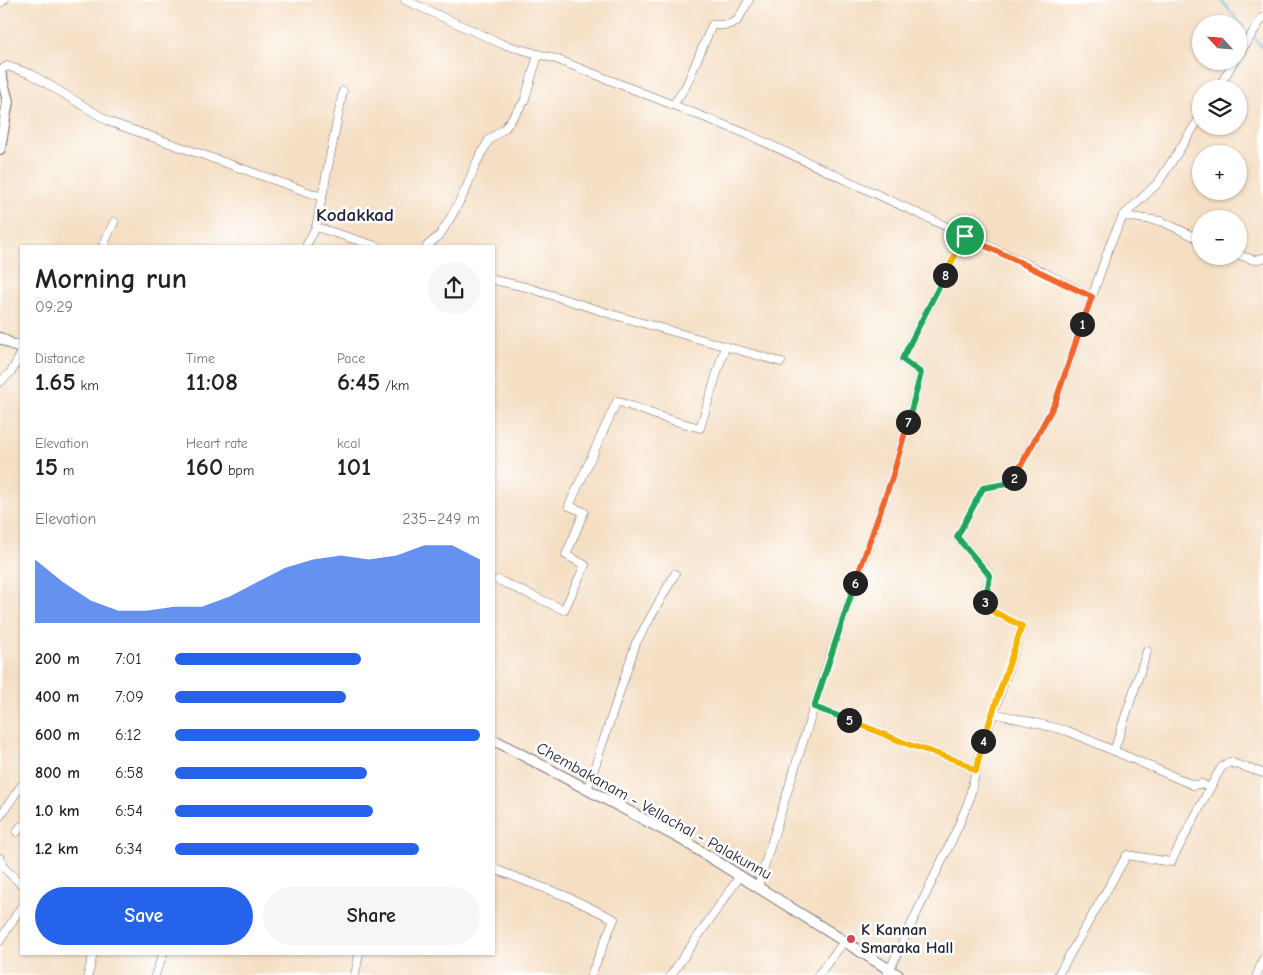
<!DOCTYPE html>
<meta charset="utf-8">
<style>
:root{--surface:#fff;--page:#f6f6f6;--text:#222;--muted:#767676;--accent:#2563eb}
body{margin:0;font-family:"Comic Neue",sans-serif;background:var(--page);color:var(--text);height:100vh;display:flex;flex-direction:column;font-size:19px;white-space:nowrap}
*{box-sizing:border-box;margin:0}
p{font-size:16px;color:var(--muted)}
.icon{flex:none;width:28px;height:28px;fill:none;stroke:currentColor;stroke-width:2;stroke-linecap:round;stroke-linejoin:round}
.map{position:relative;flex:1;overflow:hidden}
.details{position:absolute;left:20px;top:245px;width:475px;height:710px;display:flex;flex-direction:column;background:var(--surface);border-radius:0px;box-shadow:0 1px 4px #0004}
.details>*{flex:none}
.needle{width:32px;rotate:296deg}
.buttons{position:absolute;left:1192px;top:15px;display:grid;gap:10px}
.buttons a{display:grid;place-items:center;width:55px;height:55px;border-radius:50%;background:var(--surface);box-shadow:0 1px 4px #0004;font-size:25px}
.pin{position:absolute;display:grid;place-items:center;width:42px;height:42px;color:#fff;margin:-21px;border:2px solid #fff;border-radius:50%;box-shadow:0 1px 5px #0007}
.km{position:absolute;width:25px;height:25px;margin:-12px;border-radius:50%;background:#222;color:#fff;font-size:14px;line-height:25px;text-align:center}
.round{display:grid;place-items:center;flex:none;width:52px;height:52px;border-radius:26px;background:var(--page)}
.headline{display:flex;align-items:center;justify-content:space-between;height:85px;padding:0 15px}
h1{font-size:28px;font-weight:700;line-height:38px}
.figures{display:grid;grid-template-columns:repeat(3,1fr);gap:8px;height:85px;padding:5px 15px}
.figures div{display:grid;align-content:center}
.figures b{font-size:25px;font-weight:700}
.figures small{font-size:14px;font-weight:400}
.figures p{font-size:14px}
.chart{height:140px;padding:10px 15px}
.chart p{display:flex;justify-content:space-between}
.chart svg{width:100%;height:90px;margin-top:5px;fill:var(--accent);opacity:.7}
.button{display:flex;gap:10px;margin-top:auto;padding:10px 15px}
.button a{flex:1;height:58px;border-radius:30px;background:var(--accent);color:#fff;font-size:20px;font-weight:700;line-height:58px;text-align:center}
.button a+a{background:var(--page);color:var(--text)}
ul{padding:0 15px;list-style:none;font-size:16px}
li{display:grid;grid-template-columns:80px 60px 1fr;align-items:center;height:38px}
li i{height:12px;border-radius:6px;background:var(--accent)}
.map>svg:first-child{display:block}
.lines{fill:none;stroke-linecap:round;stroke-linejoin:round}
.stream{stroke:#50b9ce;stroke-width:2}
.minor-casing{stroke:#6c646b;stroke-width:9}
.major-casing{stroke:#6c646b;stroke-width:12}
.minor{stroke:#fff;stroke-width:8}
.major{stroke:#fff;stroke-width:10}
.split-1-casing{stroke:#fff;stroke-width:10}
.split-2-casing{stroke:#fff;stroke-width:10}
.split-3-casing{stroke:#fff;stroke-width:10}
.split-4-casing{stroke:#fff;stroke-width:10}
.split-5-casing{stroke:#fff;stroke-width:10}
.split-6-casing{stroke:#fff;stroke-width:10}
.split-7-casing{stroke:#fff;stroke-width:10}
.split-8-casing{stroke:#fff;stroke-width:10}
.split-9-casing{stroke:#fff;stroke-width:10}
.split-1{stroke:#f0652b;stroke-width:6}
.split-2{stroke:#f0652b;stroke-width:6}
.split-3{stroke:#22a559;stroke-width:6}
.split-4{stroke:#f5b400;stroke-width:6}
.split-5{stroke:#f5b400;stroke-width:6}
.split-6{stroke:#22a559;stroke-width:6}
.split-7{stroke:#f0652b;stroke-width:6}
.split-8{stroke:#22a559;stroke-width:6}
.split-9{stroke:#f5b400;stroke-width:6}
.poi-dot{fill:#d1495b;stroke:#fff;stroke-width:2}
.labels{text-anchor:middle;dominant-baseline:central;stroke-width:5;stroke-linejoin:round;paint-order:stroke}
.street-label{font-size:16px;fill:#22223b;stroke:#fff}
.poi-label{font-size:16px;font-weight:bold;fill:#22223b;stroke:#fff;text-anchor:start}
.quarter-label{font-size:19px;font-weight:bold;fill:#22223b;stroke:#fff}
</style>
<div class="map">
<svg width="1263" height="975" viewBox="0 0 1263 975">
<rect width="100%" height="100%" fill="#fff"/>
<filter id="ink" filterUnits="userSpaceOnUse"><feTurbulence type="fractalNoise" baseFrequency=".02" numOctaves="2"/><feDisplacementMap in="SourceGraphic" scale="10" xChannelSelector="R" yChannelSelector="G"/><feConvolveMatrix kernelMatrix="1 2 1 2 8 2 1 2 1" color-interpolation-filters="sRGB"/></filter>
<filter id="wash" filterUnits="userSpaceOnUse"><feTurbulence type="fractalNoise" baseFrequency=".0096" numOctaves="4" result="noise"/><feDisplacementMap in="SourceGraphic" scale="20" xChannelSelector="R" yChannelSelector="G"/><feGaussianBlur stdDeviation="1.12" result="paint"/><feColorMatrix in="noise" values="0 0 0 0 0 0 0 0 0 0 0 0 0 0 0 0 0 1.4 0 .05"/><feComposite in="paint" operator="in"/></filter>
<g filter="url(#wash)">
<rect width="100%" height="100%" fill="#f5dfc4"/>
<g class="lines">
<g class="stream">
<path d="M1221,0L1244,28"/>
<path d="M1254,38L1263,48"/>
</g>
</g>
</g>
<g filter="url(#ink)">
<g class="lines">
<defs>
<g id="minor">
<path d="M405,0L502,44L556,59L747,134L1027,264L1092,297"/>
<path d="M0,3L4,0"/>
<path d="M1239,54L1263,17"/>
<path d="M0,71L7,66L31,74L110,122L322,197L316,227L376,246"/>
<path d="M1218,89L1234,61"/>
<path d="M673,105L686,86L712,25H727L737,21L749,0"/>
<path d="M322,197L343,91"/>
<path d="M1123,216L1161,221L1201,240"/>
<path d="M103,246L114,222"/>
<path d="M306,246L316,227"/>
<path d="M427,246L440,235L451,217L466,189L476,163L489,140L505,128L524,102L538,55"/>
<path d="M1239,255L1254,260L1263,258"/>
<path d="M494,280L526,287L614,315L781,362"/>
<path d="M0,382L11,372L21,354"/>
<path d="M498,580L564,610L585,565L566,555L584,512L569,506L617,401L664,418L700,428L725,347"/>
<path d="M814,707L911,745L962,762L976,771"/>
<path d="M994,713L1022,626L983,607L990,575L957,537L983,488L1011,483L1055,403L1111,242L1123,216L1158,183L1201,116"/>
<path d="M1114,751L1147,651"/>
<path d="M587,790L636,643L675,574"/>
<path d="M0,816L21,786"/>
<path d="M17,832L21,826"/>
<path d="M0,858L3,867L21,884"/>
<path d="M494,869L568,897L614,919L591,975"/>
<path d="M758,886L827,665L893,475L921,373L902,359L965,236"/>
<path d="M0,941L21,907"/>
<path d="M88,975L93,954"/>
<path d="M155,975L163,954"/>
<path d="M355,975L359,954"/>
<path d="M671,975L740,876"/>
<path d="M818,975L844,942"/>
<path d="M887,975L958,827L969,800L982,744L994,713L1068,731L1193,785L1202,784L1210,788L1221,768L1229,762L1263,773"/>
<path d="M1058,975L1127,855L1171,862L1210,788"/>
<path d="M1257,975L1263,959"/>
</g>
<g id="major">
<path d="M0,72L8,101L0,149"/>
<path d="M0,338L21,349"/>
<path d="M494,740L681,839L898,975"/>
</g>
</defs>
<use href="#minor" class="minor-casing"/>
<use href="#major" class="major-casing"/>
<use href="#minor" class="minor"/>
<use href="#major" class="major"/>
</g>
</g>
<g class="lines" filter="url(#ink)">
<defs>
<path id="split-1" d="M965,236L1092,297L1082,324"/>
<path id="split-2" d="M1014,478L1055,403L1082,324"/>
<path id="split-3" d="M985,602L990,576L957,537L983,488L1012,483L1014,478"/>
<path id="split-4" d="M983,741L1022,626L984,607L985,602"/>
<path id="split-5" d="M849,720L910,745L962,762L976,771L983,741"/>
<path id="split-6" d="M849,720L814,707L855,583"/>
<path id="split-7" d="M855,583L893,475L908,422"/>
<path id="split-8" d="M908,422L921,373L902,359L945,275"/>
<path id="split-9" d="M945,275L965,236"/>
</defs>
<use href="#split-1" class="split-1-casing"/>
<use href="#split-2" class="split-2-casing"/>
<use href="#split-3" class="split-3-casing"/>
<use href="#split-4" class="split-4-casing"/>
<use href="#split-5" class="split-5-casing"/>
<use href="#split-6" class="split-6-casing"/>
<use href="#split-7" class="split-7-casing"/>
<use href="#split-8" class="split-8-casing"/>
<use href="#split-9" class="split-9-casing"/>
<use href="#split-1" class="split-1"/>
<use href="#split-2" class="split-2"/>
<use href="#split-3" class="split-3"/>
<use href="#split-4" class="split-4"/>
<use href="#split-5" class="split-5"/>
<use href="#split-6" class="split-6"/>
<use href="#split-7" class="split-7"/>
<use href="#split-8" class="split-8"/>
<use href="#split-9" class="split-9"/>
</g>
<circle class="poi-dot" cx="851" cy="939" r="5"/>
<g class="labels">
<g class="street-label">
<text transform="translate(654 811) rotate(29)">Chembakanam - Vellachal - Palakunnu</text>
</g>
<g class="poi-label">
<text x="861" y="930">K Kannan<tspan x="861" dy="18">Smaraka Hall</tspan></text>
</g>
<g class="quarter-label">
<text x="355" y="215">Kodakkad</text>
</g>
</g>
</svg>
<div class="buttons">
<a><svg class="needle" viewBox="-14 -14 28 28"><path d="M0-13l5 13h-10z" fill="#e53935"/><path d="M0 13l5-13h-10z" fill="#767676"/></svg></a>
<a><svg class="icon" aria-label="layers" viewBox="0 0 24 24"><path d="M12 4l9 5-9 5-9-5zM3 14l9 5 9-5"/></svg></a>
<a>+</a>
<a>−</a>
</div>
<div class="pin" style="left:965px;top:236px;background:#1e9e55"><svg class="icon" aria-label="arrive" viewBox="0 0 24 24"><path d="M6 21V4h12l-3 4 3 4H6"/></svg></div>
<b class="km" style="left:1082px;top:324px">1</b>
<b class="km" style="left:1014px;top:478px">2</b>
<b class="km" style="left:985px;top:602px">3</b>
<b class="km" style="left:983px;top:741px">4</b>
<b class="km" style="left:849px;top:720px">5</b>
<b class="km" style="left:855px;top:583px">6</b>
<b class="km" style="left:908px;top:422px">7</b>
<b class="km" style="left:945px;top:275px">8</b>
<section class="details">
<div class="headline"><div><h1>Morning run</h1><p>09:29</p></div><a class="round"><svg class="icon" aria-label="share" viewBox="0 0 24 24"><path d="M12 15V3M7 8l5-5 5 5M5 13v7h14v-7"/></svg></a></div>
<div class="figures">
<div><p>Distance</p><b>1.65<small> km</small></b></div>
<div><p>Time</p><b>11:08</b></div>
<div><p>Pace</p><b>6:45<small> /km</small></b></div>
</div>
<div class="figures">
<div><p>Elevation</p><b>15<small> m</small></b></div>
<div><p>Heart rate</p><b>160<small> bpm</small></b></div>
<div><p>kcal</p><b>101</b></div>
</div>
<div class="chart"><p><span>Elevation</span>235–249 m</p>
<svg viewBox="0 0 160 44" preserveAspectRatio="none"><path d="M0 44V13L10 24L20 33L30 38L40 38L50 36L60 36L70 31L80 24L90 17L100 13L110 11L120 13L130 11L140 6L150 6L160 13V44z"/></svg>
</div>
<ul>
<li><b>200 m</b>7:01<i style="width:61%"></i></li>
<li><b>400 m</b>7:09<i style="width:56%"></i></li>
<li><b>600 m</b>6:12<i style="width:100%"></i></li>
<li><b>800 m</b>6:58<i style="width:63%"></i></li>
<li><b>1.0 km</b>6:54<i style="width:65%"></i></li>
<li><b>1.2 km</b>6:34<i style="width:80%"></i></li>
</ul>
<div class="button"><a>Save</a><a>Share</a></div>
</section>
</div>
